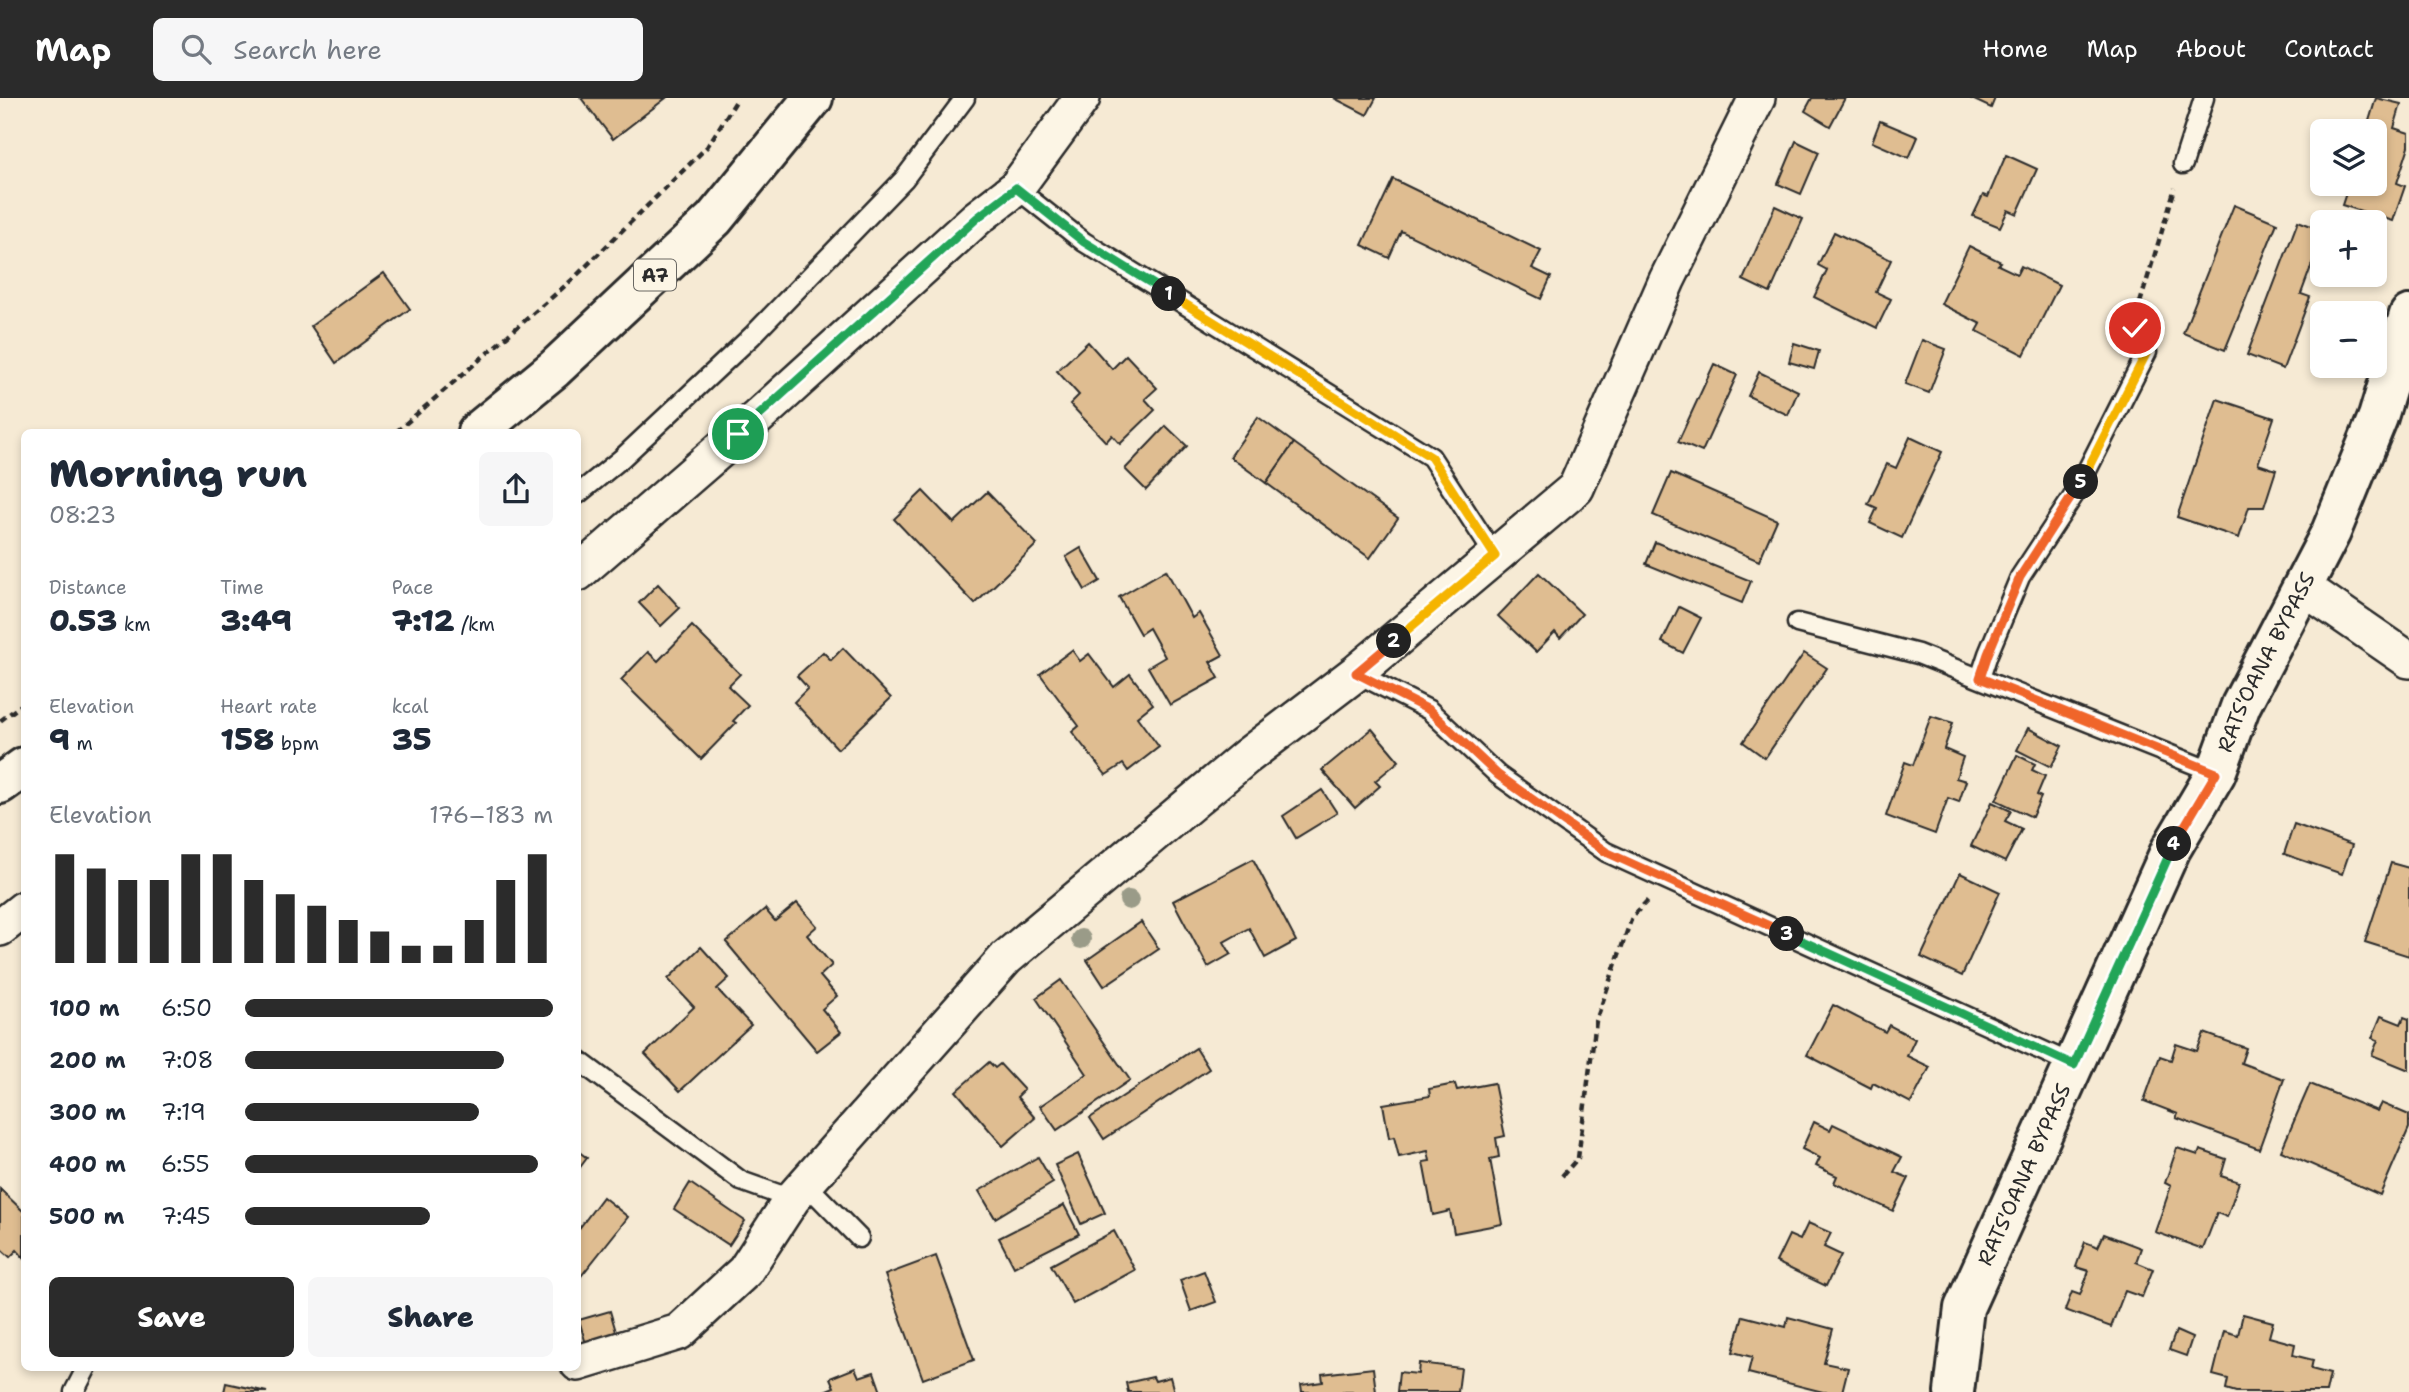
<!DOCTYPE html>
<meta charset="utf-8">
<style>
:root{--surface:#fff;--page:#f6f6f7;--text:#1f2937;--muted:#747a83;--accent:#2b2b2b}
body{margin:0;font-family:"Shantell Sans",sans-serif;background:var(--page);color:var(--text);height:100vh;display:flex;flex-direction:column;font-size:26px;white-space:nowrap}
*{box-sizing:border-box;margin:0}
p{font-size:23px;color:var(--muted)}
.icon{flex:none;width:38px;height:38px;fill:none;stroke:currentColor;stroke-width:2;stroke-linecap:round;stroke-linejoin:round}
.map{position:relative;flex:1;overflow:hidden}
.sheet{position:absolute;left:21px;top:331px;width:560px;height:942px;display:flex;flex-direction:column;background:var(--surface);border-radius:10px;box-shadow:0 4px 10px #0003}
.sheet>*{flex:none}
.buttons{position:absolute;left:2310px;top:21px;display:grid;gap:14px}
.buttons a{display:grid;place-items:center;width:77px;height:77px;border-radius:10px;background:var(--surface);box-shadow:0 4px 10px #0003;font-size:35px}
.pin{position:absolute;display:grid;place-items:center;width:60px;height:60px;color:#fff;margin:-30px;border:4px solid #fff;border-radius:50%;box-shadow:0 2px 7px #0007}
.km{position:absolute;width:35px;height:35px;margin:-18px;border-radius:50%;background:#222;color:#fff;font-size:19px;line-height:35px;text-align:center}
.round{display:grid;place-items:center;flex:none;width:74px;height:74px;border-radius:10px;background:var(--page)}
.overview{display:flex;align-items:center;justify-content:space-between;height:119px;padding:0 28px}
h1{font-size:38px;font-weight:800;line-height:52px}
.figures{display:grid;grid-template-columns:repeat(3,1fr);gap:10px;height:119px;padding:7px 28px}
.figures div{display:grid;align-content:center}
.figures b{font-size:30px;font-weight:800}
.figures small{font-size:19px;font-weight:400}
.figures p{font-size:19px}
.chart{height:196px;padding:14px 28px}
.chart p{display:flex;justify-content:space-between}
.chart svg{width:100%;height:126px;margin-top:7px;stroke:var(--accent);stroke-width:6}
.primary-button{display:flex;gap:14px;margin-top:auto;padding:14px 28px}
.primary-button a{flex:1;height:80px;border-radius:10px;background:var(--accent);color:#fff;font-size:28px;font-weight:800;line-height:80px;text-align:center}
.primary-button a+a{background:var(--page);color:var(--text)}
ul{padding:0 28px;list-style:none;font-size:23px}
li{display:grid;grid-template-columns:112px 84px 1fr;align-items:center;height:52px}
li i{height:18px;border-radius:9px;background:var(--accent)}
header{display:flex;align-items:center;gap:42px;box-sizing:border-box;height:98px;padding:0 35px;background:var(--accent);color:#fff}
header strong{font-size:33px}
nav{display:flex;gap:38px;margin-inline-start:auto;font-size:24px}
.search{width:490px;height:63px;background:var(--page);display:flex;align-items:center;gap:18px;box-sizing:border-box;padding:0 24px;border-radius:10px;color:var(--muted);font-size:26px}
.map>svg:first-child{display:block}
.building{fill:#dfbd91;stroke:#2b2b2b;stroke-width:2}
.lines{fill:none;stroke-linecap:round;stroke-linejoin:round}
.lane-casing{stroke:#2b2b2b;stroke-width:23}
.street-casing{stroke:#2b2b2b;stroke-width:40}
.secondary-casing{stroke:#2b2b2b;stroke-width:44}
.primary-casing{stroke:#2b2b2b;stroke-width:44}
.path{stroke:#2b2b2b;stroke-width:4.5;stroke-dasharray:7 5;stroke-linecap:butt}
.lane{stroke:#fcf5e5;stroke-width:18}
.street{stroke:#fcf5e5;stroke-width:35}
.secondary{stroke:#fcf5e5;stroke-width:38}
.primary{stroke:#fcf5e5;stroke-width:38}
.tree{fill:#9a9b88}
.split-1-casing{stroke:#fff;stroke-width:14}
.split-2-casing{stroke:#fff;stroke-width:14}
.split-3-casing{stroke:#fff;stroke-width:14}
.split-4-casing{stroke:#fff;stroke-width:14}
.split-5-casing{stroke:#fff;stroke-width:14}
.split-6-casing{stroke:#fff;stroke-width:14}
.split-1{stroke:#22a559;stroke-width:9}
.split-2{stroke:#f5b400;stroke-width:9}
.split-3{stroke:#f0652b;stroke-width:9}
.split-4{stroke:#22a559;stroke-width:9}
.split-5{stroke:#f0652b;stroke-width:9}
.split-6{stroke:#f5b400;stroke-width:9}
.labels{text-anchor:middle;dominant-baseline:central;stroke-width:5;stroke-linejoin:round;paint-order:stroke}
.shield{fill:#fcf5e5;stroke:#6a6863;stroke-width:2}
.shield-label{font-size:19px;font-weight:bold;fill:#2b2b2b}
.street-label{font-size:21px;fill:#2b2b2b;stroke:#fcf5e5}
</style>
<header>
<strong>Map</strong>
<div class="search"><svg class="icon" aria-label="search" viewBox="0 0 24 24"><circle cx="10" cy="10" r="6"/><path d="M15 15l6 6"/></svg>Search here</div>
<nav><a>Home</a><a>Map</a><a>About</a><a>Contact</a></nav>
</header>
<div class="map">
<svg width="2409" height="1294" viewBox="0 0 2409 1294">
<rect width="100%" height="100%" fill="#f6ead4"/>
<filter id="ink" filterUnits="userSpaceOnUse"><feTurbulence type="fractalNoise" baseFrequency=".0143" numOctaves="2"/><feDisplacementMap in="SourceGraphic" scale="14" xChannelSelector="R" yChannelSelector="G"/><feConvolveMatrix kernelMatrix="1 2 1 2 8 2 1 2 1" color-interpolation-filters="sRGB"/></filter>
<g filter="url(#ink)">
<g class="building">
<path d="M581,0H666L613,41Z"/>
<path d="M1334,0H1376L1367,17Z"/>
<path d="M1812,0H1845L1830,28L1805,13Z"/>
<path d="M1970,0H1995L1991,10Z"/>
<path d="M2376,0L2401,6L2394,30L2409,35V48L2397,85L2405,88L2393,123L2342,107L2349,86H2375V33H2366Z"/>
<path d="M1880,23L1918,39L1909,60L1872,44Z"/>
<path d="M1796,43L1819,54L1801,96L1778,86Z"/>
<path d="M2006,57L2037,71L2017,116L2008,112L2000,129L1973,118L1983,97L1988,99Z"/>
<path d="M1393,81L1541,153L1532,170L1551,179L1541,201L1401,133L1389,160L1362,147Z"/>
<path d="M2234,107L2277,125L2225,252L2183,235Z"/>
<path d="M1775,108L1803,121L1770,195L1743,182Z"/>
<path d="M2298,123L2322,132V139L2301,196L2310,199L2283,271L2247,257Z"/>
<path d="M1834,134L1891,162L1876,194L1891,201L1877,230L1814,199L1827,172L1818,167Z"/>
<path d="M1969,148L2001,164L1998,167L2017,176L2021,168L2059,187L2024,257L1977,233L1981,226L1941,206Z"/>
<path d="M384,175L410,211L336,265L311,228Z"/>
<path d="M1922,242L1946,251L1929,295L1905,286Z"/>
<path d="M1088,244L1112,271L1126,257L1157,290L1145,301L1155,312L1120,346L1112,337L1106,344L1070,306L1079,297L1057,273Z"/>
<path d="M1794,245L1819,253L1814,271L1789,264Z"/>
<path d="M1714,266L1737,277L1702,354L1678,344Z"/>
<path d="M1759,274L1798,293L1788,317L1748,298Z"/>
<path d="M2217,301L2274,320L2258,366L2276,372L2264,409H2249L2239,440L2177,419Z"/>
<path d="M1258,319L1294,345L1266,385L1230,359Z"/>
<path d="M1166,328L1187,348L1146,392L1125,371Z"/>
<path d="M1910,339L1942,354L1902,440L1870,425L1877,410L1868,406L1887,366L1896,370Z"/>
<path d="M1294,345L1398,420L1370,460L1266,385Z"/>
<path d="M1671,375L1777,422L1759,463L1653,417Z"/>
<path d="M923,393L954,425L987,394L1037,446L975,506L894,421Z"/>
<path d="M1655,444L1751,483L1742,505L1646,466Z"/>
<path d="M1081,450L1100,483L1085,492L1066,459Z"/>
<path d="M1166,472L1192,520L1199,515L1223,557L1210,564L1219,580L1170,607L1148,569L1165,559L1149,530L1140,536L1119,499Z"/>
<path d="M1539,475L1582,516L1560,540L1555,534L1536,554L1498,518Z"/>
<path d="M658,486L680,510L661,528L639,505Z"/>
<path d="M1679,509L1701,520L1683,555L1662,544Z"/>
<path d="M692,528L740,576L728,588L748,607L733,623L736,625L701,661L621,582L648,554L658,563Z"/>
<path d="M843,550L891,600L838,651L794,604L808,590L797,578L823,554L831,562Z"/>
<path d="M1072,552L1080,563L1089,556L1114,589L1130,576L1153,606L1137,619L1159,649L1128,673L1123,666L1106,677L1072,634L1079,628L1040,576Z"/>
<path d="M1804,555L1827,570L1765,660L1743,644Z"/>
<path d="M1931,618L1953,625L1944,651L1963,659L1956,680L1966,683L1959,704L1948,700L1935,736L1886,718L1905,664L1913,667Z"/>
<path d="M2028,630L2062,648L2051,669L2017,652Z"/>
<path d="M1372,631L1399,663L1375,683L1380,688L1355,710L1322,672Z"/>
<path d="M2017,657L2035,666L2032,672L2045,678L2037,697L2041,699L2032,719L1996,702Z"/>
<path d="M1322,692L1337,715L1296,740L1283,718Z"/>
<path d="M1992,704L2011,713L2005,723L2022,731L2005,764L1971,748Z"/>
<path d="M2294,726L2352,747L2342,776L2284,756Z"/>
<path d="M1253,761L1296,843L1265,860L1249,830L1224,844L1231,856L1208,869L1173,803Z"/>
<path d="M2391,765L2409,770V858L2365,844Z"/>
<path d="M1960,775L2000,794L1962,878L1921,859Z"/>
<path d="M797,805L817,828L807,837L832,867L820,878L837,898L822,911L841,934L817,953L726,844L765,811L775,823Z"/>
<path d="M1141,824L1159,851L1104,888L1087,862Z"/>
<path d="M701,849L729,880L717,891L751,927L680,993L645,956L694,909L668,881Z"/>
<path d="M1061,882L1130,982L1057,1032L1040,1008L1087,976L1036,900Z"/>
<path d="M1833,907L1885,934L1889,927L1915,941L1907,958L1930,969L1911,1005L1873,985L1871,990L1807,957Z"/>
<path d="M2381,918L2401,926L2404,919L2409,921V972L2372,957L2378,942L2372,940Z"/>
<path d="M2204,935L2246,950L2241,965L2284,981L2259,1051L2176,1020L2178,1016L2144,1003L2160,958L2171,962L2176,946L2197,953Z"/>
<path d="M1196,950L1209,971L1104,1041L1090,1020Z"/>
<path d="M989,964L995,970L1000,966L1024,992L1017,999L1035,1020L1003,1048L956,993Z"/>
<path d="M1494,985L1505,1038L1496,1040L1499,1059L1490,1061L1502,1126L1454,1135L1450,1113L1433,1117L1423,1064L1430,1063L1428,1053L1399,1059L1394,1039L1389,1040L1383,1006L1430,998L1429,991L1455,986L1457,992Z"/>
<path d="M2310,986L2377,1013L2381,1005L2409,1017V1030L2380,1097L2281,1053Z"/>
<path d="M1814,1024L1830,1032L1833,1026L1902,1059L1894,1074L1909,1080L1893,1113L1834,1085L1837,1078L1816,1068L1820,1060L1802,1051Z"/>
<path d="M2177,1050L2198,1057L2200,1052L2226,1061L2221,1078L2239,1084L2227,1119L2217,1115L2203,1151L2155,1134L2171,1088L2165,1085Z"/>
<path d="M578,1053L587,1060L578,1072Z"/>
<path d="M1078,1056L1105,1115L1081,1126L1055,1067Z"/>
<path d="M1038,1059L1053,1085L995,1120L979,1093Z"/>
<path d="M690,1085L745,1123L729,1147L674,1111Z"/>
<path d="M0,1091L24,1114V1160L17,1152L10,1159L0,1150Z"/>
<path d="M603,1099L628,1119L578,1182V1132Z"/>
<path d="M1064,1107L1079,1136L1014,1169L999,1140Z"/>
<path d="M1808,1125L1831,1135L1824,1149L1841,1157L1826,1188L1776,1164L1789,1137L1800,1142Z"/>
<path d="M1114,1133L1135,1172L1073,1206L1051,1167Z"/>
<path d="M2104,1136L2141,1150L2136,1164L2153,1171L2142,1199L2125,1193L2111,1229L2065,1212L2072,1194L2080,1197L2089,1173L2076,1169L2085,1144L2098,1149Z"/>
<path d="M936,1158L974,1262L923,1281L885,1177Z"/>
<path d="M1204,1173L1216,1204L1191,1213L1180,1182Z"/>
<path d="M610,1213L617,1237L586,1246L579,1222Z"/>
<path d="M2243,1216L2273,1224L2269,1239L2295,1246L2293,1257L2313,1262L2311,1271L2330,1276L2326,1294H2236L2226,1291L2228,1281L2213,1277L2224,1233L2238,1237Z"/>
<path d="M1743,1218L1786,1229L1788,1219L1833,1231L1824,1265L1848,1270L1842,1294H1823L1748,1275L1752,1259L1733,1254Z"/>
<path d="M2176,1233L2192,1240L2186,1258L2169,1252Z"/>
<path d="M1419,1265L1461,1270L1458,1294H1397L1399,1274L1418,1276Z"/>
<path d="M855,1270L859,1279L874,1274L881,1294H822L834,1289L830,1280Z"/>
<path d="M1373,1270L1376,1294H1302L1301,1287L1323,1284L1322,1276Z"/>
<path d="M1153,1279L1155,1283L1170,1279L1174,1294H1128L1126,1285Z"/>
<path d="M226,1285L267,1294H224Z"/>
</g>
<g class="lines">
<defs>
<g id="lane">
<path d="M2183,66L2204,0"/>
<path d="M1016,90L1084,144L1431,359L1495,458"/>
<path d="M578,396L621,361L752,238L904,81L965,0"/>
<path d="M1797,525L1918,556L2216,675"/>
<path d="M1356,575L1429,612L1498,677L1606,754L2074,967"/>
<path d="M1980,580L1988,556L2020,479L2076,394L2147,254L2135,230"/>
<path d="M578,962L741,1083L792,1101"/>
<path d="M806,1086L859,1140"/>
<path d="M74,1294L87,1269"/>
</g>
<g id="street">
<path d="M578,475L758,319L977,120L1016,90L1082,0"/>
<path d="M2303,489L2409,562"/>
<path d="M0,830L24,811"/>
<path d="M578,1265L679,1234L745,1173L792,1101L1006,860L1246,659L1356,575L1576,390L1667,182L1757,0"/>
</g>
<g id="secondary">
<path id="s1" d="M1954,1294L1964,1210L2171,751L2216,675L2241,607L2331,434L2378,319L2409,217"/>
</g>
<g id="primary">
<path d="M477,334L554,271L714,121L813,0"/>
<path d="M0,686L24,669"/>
</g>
</defs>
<use href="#lane" class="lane-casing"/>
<use href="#street" class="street-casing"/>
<use href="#secondary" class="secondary-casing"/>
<use href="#primary" class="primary-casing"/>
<g class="path">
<path d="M2140,205L2175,90"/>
<path d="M396,334L573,181L707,49L738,0"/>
<path d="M0,623L24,605"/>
<path d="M1562,1078L1578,1060L1596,923L1632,819L1648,802"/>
</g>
<use href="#lane" class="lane"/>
<use href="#street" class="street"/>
<use href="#secondary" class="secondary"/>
<use href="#primary" class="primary"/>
</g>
<g class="tree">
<circle cx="1129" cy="802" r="10"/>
<circle cx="1081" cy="841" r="10"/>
</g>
</g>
<g class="lines" filter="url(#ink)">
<defs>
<path id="split-1" d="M738,336L977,120L1016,90L1084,144L1169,196"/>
<path id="split-2" d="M1169,196L1431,359L1495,458L1394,543"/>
<path id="split-3" d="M1394,543L1356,575L1429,612L1498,677L1606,754L1787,836"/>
<path id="split-4" d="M1787,836L2074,967L2174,746"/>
<path id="split-5" d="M2081,384L2020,479L1988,556L1980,580L2216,675L2174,746"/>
<path id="split-6" d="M2081,384L2147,254L2135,230"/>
</defs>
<use href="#split-1" class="split-1-casing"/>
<use href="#split-2" class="split-2-casing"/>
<use href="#split-3" class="split-3-casing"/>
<use href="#split-4" class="split-4-casing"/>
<use href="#split-5" class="split-5-casing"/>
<use href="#split-6" class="split-6-casing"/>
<use href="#split-1" class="split-1"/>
<use href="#split-2" class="split-2"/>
<use href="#split-3" class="split-3"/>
<use href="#split-4" class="split-4"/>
<use href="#split-5" class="split-5"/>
<use href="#split-6" class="split-6"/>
</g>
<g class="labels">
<rect class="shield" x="634" y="161.5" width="42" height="31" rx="5"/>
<g class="shield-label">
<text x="655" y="177">A7</text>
</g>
<g class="street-label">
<text stroke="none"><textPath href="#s1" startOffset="798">RATS'OANA BYPASS</textPath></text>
<text stroke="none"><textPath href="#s1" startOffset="231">RATS'OANA BYPASS</textPath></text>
</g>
</g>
</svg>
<div class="buttons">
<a><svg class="icon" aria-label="layers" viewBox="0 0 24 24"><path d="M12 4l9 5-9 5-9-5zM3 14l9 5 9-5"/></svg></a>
<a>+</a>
<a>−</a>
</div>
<div class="pin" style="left:738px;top:336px;background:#1e9e55"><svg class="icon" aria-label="arrive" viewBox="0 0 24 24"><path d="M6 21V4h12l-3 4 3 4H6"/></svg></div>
<div class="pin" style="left:2135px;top:230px;background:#d93025"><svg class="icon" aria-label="check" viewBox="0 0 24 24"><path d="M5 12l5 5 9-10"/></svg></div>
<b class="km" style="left:1169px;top:196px">1</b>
<b class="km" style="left:1394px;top:543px">2</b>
<b class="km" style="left:1787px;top:836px">3</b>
<b class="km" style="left:2174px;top:746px">4</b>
<b class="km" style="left:2081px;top:384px">5</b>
<section class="sheet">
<div class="overview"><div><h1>Morning run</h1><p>08:23</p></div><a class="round"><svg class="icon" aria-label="share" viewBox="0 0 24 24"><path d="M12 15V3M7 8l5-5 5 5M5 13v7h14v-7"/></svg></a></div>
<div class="figures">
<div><p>Distance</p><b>0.53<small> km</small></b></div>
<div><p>Time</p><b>3:49</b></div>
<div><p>Pace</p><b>7:12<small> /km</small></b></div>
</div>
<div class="figures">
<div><p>Elevation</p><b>9<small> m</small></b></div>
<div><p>Heart rate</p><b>158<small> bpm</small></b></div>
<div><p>kcal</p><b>35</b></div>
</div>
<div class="chart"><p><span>Elevation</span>176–183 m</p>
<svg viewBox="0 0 160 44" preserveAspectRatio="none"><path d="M5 44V6M15 44V11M25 44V15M35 44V15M45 44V6M55 44V6M65 44V15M75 44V20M85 44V24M95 44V29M105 44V33M115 44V38M125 44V38M135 44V29M145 44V15M155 44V6"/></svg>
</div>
<ul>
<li><b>100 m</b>6:50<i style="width:100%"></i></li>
<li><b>200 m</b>7:08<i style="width:84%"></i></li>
<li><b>300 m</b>7:19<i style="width:76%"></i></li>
<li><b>400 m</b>6:55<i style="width:95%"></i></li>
<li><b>500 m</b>7:45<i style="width:60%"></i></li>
</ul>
<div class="primary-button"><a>Save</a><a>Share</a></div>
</section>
</div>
